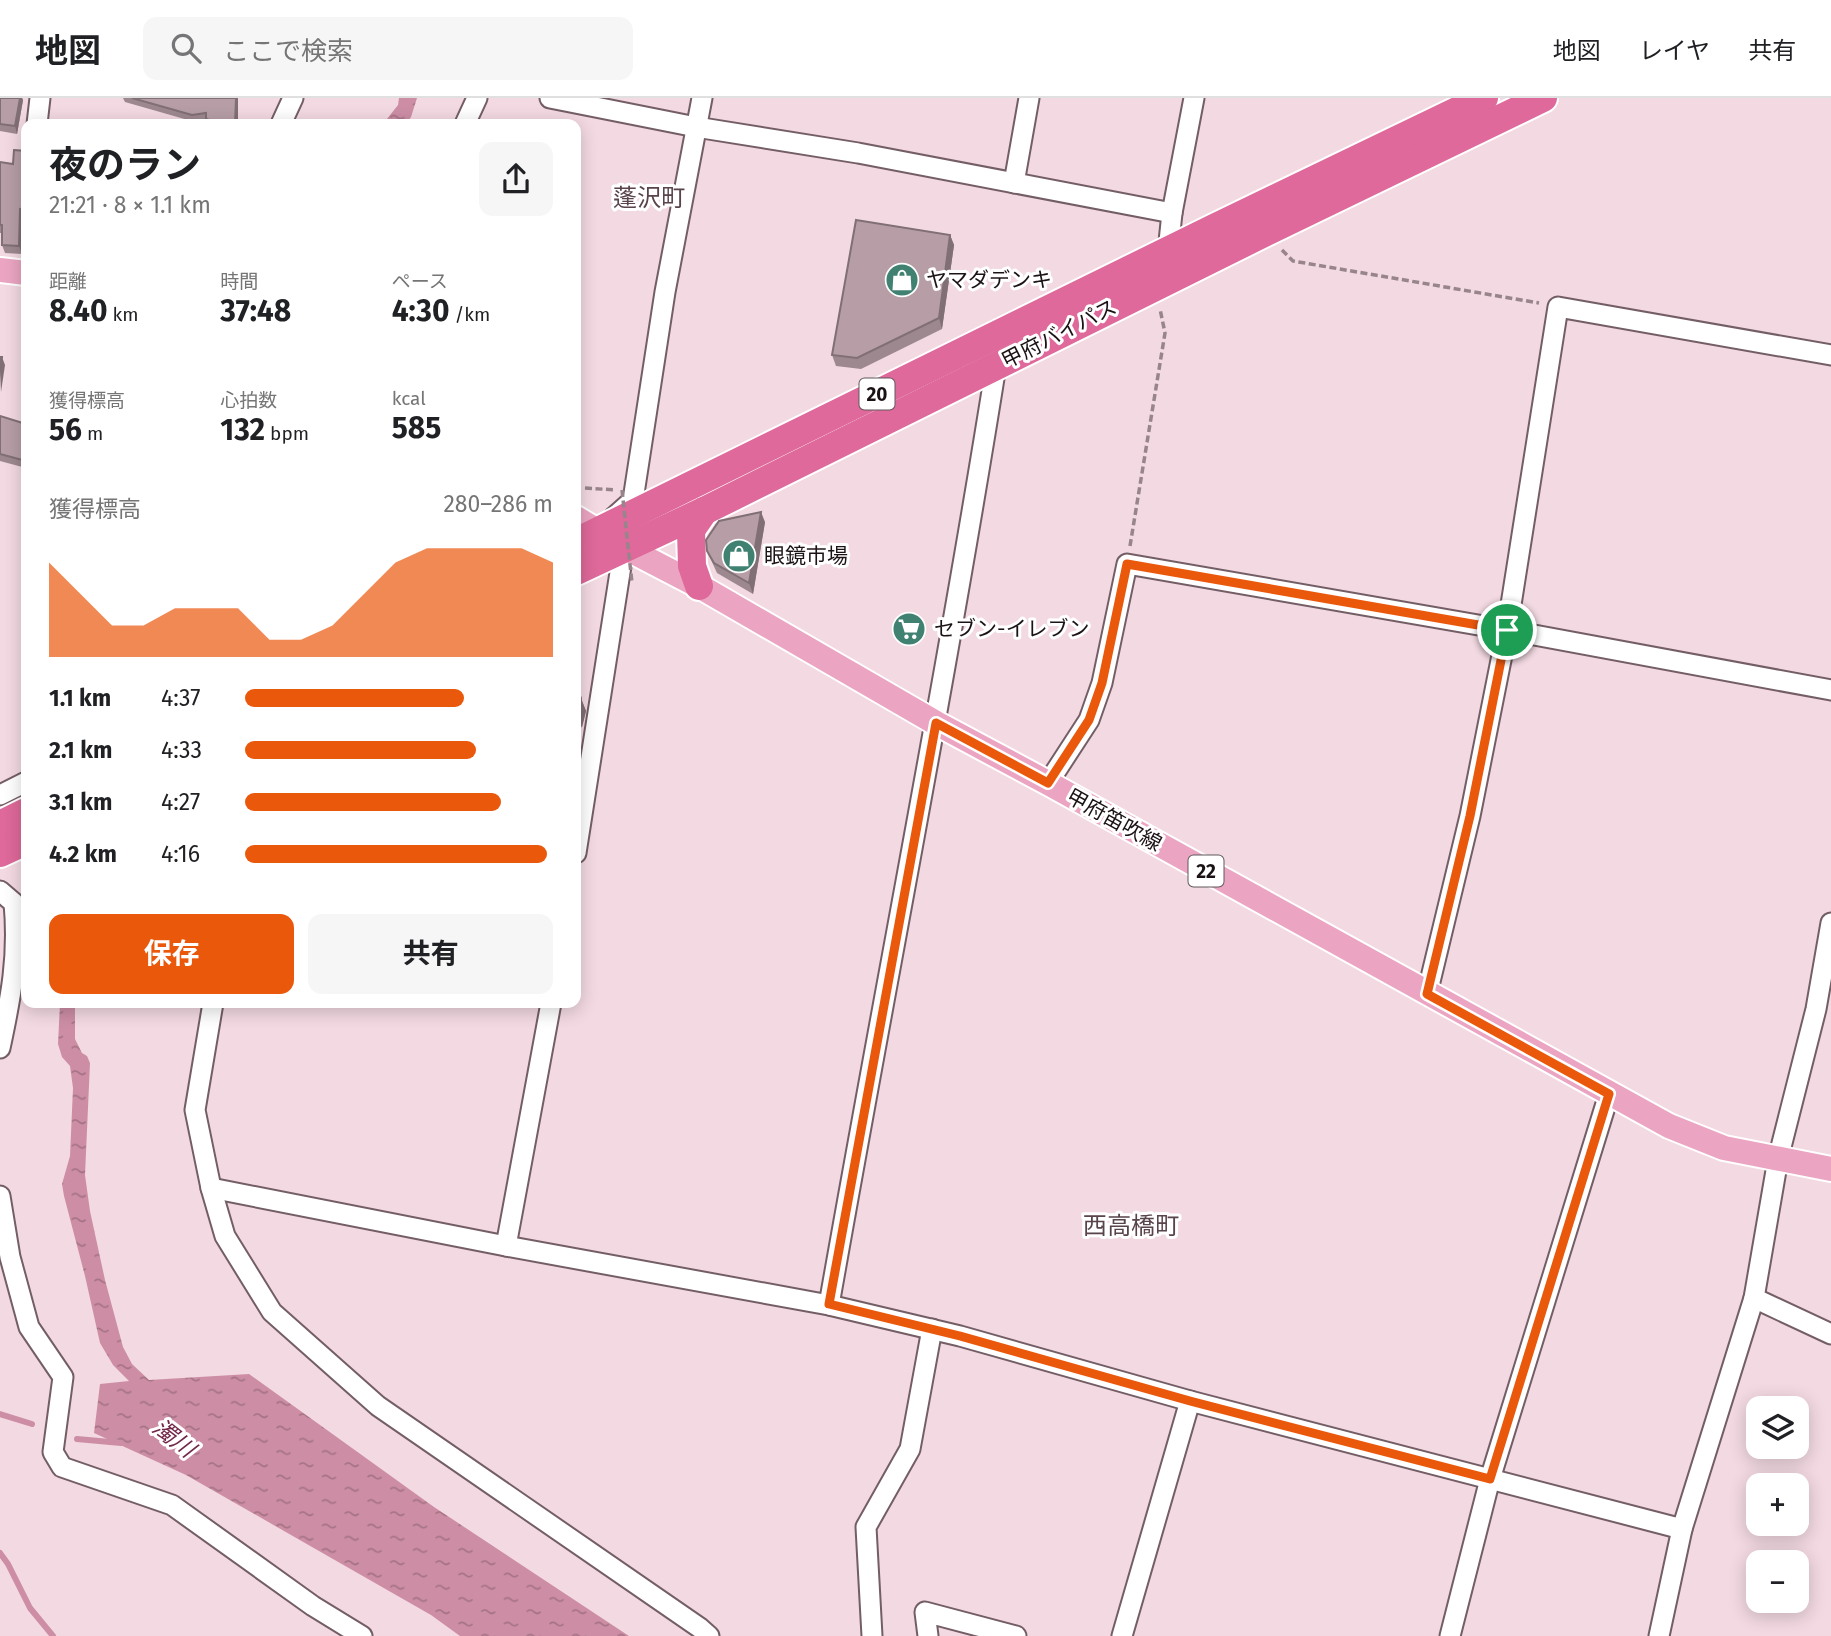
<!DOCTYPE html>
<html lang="ja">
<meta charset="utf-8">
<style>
:root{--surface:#fff;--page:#f6f6f6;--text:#202124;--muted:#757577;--line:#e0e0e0;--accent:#ea580c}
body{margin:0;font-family:"Fira Sans","Noto Sans JP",sans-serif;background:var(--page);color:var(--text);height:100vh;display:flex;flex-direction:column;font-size:26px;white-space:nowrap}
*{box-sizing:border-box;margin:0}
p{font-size:23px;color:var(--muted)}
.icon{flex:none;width:38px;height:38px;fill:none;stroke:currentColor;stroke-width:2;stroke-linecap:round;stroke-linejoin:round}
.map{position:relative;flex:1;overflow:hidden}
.drawer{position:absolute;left:21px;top:21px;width:560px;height:889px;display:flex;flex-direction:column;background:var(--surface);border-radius:14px;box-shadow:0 4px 18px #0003}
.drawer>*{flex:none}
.controls{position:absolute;left:1746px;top:1298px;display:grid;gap:14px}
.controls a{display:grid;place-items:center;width:63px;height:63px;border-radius:14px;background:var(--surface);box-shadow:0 4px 18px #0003;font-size:35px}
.pin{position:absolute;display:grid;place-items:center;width:60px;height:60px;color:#fff;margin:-30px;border:4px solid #fff;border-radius:50%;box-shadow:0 2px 7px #0007}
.round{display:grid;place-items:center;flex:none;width:74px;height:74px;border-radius:14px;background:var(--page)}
.summary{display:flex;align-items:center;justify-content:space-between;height:119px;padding:0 28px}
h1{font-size:38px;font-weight:700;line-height:52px}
.metrics{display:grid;grid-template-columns:repeat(3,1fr);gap:10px;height:119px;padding:7px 28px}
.metrics div{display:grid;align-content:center}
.metrics b{font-size:30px;font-weight:700}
.metrics small{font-size:19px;font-weight:400}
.metrics p{font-size:19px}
.chart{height:196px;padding:14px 28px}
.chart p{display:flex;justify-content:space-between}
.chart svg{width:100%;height:126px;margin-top:7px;fill:var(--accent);opacity:.7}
.button{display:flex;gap:14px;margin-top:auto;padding:14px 28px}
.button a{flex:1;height:80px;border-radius:14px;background:var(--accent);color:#fff;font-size:28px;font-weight:700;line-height:80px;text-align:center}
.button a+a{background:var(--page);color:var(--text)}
ul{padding:0 28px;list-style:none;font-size:23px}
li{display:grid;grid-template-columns:112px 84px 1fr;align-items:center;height:52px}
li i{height:18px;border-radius:9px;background:var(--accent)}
header{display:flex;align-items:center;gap:42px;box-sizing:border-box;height:98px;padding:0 35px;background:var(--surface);border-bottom:2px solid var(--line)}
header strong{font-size:33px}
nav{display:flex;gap:38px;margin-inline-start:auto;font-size:24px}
.search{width:490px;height:63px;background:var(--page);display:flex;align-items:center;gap:18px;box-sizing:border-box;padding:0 24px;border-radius:14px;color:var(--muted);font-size:26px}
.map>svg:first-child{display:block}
.water{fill:url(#water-ripples)}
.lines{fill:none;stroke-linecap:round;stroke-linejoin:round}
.stream{stroke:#cd8ea5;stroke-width:6}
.minor-casing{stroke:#745e65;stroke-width:23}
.major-casing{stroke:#fff;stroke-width:28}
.highway-casing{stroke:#fff;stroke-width:32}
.path{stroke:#98858c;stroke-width:3.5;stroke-dasharray:7 3.5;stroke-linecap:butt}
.minor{stroke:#fff;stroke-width:19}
.major{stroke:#eba5c2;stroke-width:24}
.highway{stroke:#de699a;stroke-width:28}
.path-bridge{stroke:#98858c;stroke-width:3.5;stroke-dasharray:7 3.5;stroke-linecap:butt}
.wall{fill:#9d888f}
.shaded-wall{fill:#806f74}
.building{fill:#b79ea6;stroke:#806f74;stroke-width:2}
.route-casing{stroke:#fff;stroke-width:14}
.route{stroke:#ea580c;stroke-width:9}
.labels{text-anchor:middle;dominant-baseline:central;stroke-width:6;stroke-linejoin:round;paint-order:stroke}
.shield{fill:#fff;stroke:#5f595b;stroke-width:2}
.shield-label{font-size:19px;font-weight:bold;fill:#1b1215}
.poi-label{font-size:21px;fill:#1b1215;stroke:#fff;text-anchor:start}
.street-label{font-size:21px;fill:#1b1215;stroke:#fff}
.water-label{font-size:23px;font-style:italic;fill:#722648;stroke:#fff}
.quarter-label{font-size:24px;fill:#59444b;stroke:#fff}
</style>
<header>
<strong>地図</strong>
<div class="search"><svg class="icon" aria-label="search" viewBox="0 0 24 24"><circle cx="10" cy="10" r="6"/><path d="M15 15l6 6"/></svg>ここで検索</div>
<nav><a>地図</a><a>レイヤ</a><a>共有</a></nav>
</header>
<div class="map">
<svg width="1831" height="1538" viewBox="0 0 1831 1538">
<defs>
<pattern id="water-ripples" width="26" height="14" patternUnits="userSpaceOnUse" patternTransform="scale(1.75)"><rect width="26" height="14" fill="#cd8ea5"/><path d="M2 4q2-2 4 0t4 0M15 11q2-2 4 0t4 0" fill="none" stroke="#a67385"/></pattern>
</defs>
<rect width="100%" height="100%" fill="#f3d9e2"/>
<g class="water">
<path d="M399,0H417L411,19L406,26H383L398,7Z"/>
<path d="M60,905H75V941L82,955L87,958L90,965L85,1077L90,1113L105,1182L123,1249L132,1266L149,1282L249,1276L434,1409L629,1538H460L431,1517L186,1377L94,1335L100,1286L129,1283L113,1267L100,1245L85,1178L64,1098L62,1086L70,1058L73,990L70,968L62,959L58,946Z"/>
</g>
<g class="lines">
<g class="stream">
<path d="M0,1316L32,1326"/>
<path d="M77,1341L121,1345"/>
<path d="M0,1455L8,1466L30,1510L53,1538"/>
</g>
<defs>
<g id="minor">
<path d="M550,0L696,29L858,55L1172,115"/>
<path d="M37,26L40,0"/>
<path d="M281,26L293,0"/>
<path d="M465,26L477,0"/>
<path d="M1014,85L1029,0"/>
<path d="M1168,153L1172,115L1194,0"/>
<path d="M614,419L633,402L665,194L702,0"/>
<path d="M1048,685L1089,622L1102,585L1127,466L1507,532L1831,592"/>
<path d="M0,697L26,684"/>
<path d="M576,755L624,449"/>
<path d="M0,793L14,805C19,858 11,899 0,950"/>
<path d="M1427,896L1470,718L1507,532L1558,209L1831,257"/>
<path d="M213,905L195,1012L211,1090L225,1138L272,1214L378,1308L700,1530L709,1538"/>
<path d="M211,1090L506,1148L829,1207L960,1238L1190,1303L1682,1431"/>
<path d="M0,1098L10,1159L29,1229L63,1279L53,1354L62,1369L172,1407L313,1508L362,1538"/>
<path d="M506,1148L551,905"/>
<path d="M1754,1200L1831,1236"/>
<path d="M829,1207C884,894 946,582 996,268"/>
<path d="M872,1538L866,1429L910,1351L932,1231"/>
<path d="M928,1538L925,1514L1016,1538"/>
<path d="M1122,1538L1190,1303"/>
<path d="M1450,1538L1490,1381L1609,996"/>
<path d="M1659,1538L1682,1431L1754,1200L1778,1061L1816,911L1831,825"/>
</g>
<g id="major">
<path d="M0,172L26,175"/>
<path d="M576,420L624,449L699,488L936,625L1048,685L1669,1028L1724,1050L1831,1071"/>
</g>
<g id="highway">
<path d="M576,444L1214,130L1484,0"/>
<path d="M576,473L704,413L1264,135L1543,0"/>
<path d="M699,488L692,468L691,432L704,413"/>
<path d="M0,727L26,714"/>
<path d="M0,755L26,743"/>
</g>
</defs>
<use href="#minor" class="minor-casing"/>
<use href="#major" class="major-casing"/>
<use href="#highway" class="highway-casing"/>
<g class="path">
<path d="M1282,152L1293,163L1539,205"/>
<path d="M585,390L616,392"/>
<path d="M1130,448L1165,235L1160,211"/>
</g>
<use href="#minor" class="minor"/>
<use href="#major" class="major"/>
<use href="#highway" class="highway"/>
<path class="path-bridge" d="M622,392L632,485"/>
</g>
<g class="wall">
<path d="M0,0H22L23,2L17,36L0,33Z"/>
<path d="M123,0H238V26H208L206,22L195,24L125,4Z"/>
<path d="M26,53V120H23L22,156L5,155L2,147V135H0V64L13,66Z"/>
<path d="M950,137L954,147L942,231L861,271L836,268L832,257Z"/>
<path d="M0,318L26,326V370L0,363Z"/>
<path d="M765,424L753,496L717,475L707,453Z"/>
<path d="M576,589L586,613L582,629L576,632Z"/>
</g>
<g class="shaded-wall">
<path d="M20,0H22L23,2L17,36L15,28Z"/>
<path d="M236,0H238V26H235Z"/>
<path d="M20,111L23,120L22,156L19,148Z"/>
<path d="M950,137L954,147L942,231L939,220Z"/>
<path d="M2,259L5,267L1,294L0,274Z"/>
<path d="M761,414L765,424L753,496L749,485Z"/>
<path d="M581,600L586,613L582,629L577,615Z"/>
</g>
<g class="building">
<path d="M0,0H20L15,28L0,26Z"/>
<path d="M132,0H236L235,26H224L206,21V15L192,17Z"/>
<path d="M14,52L26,53V112L20,111L19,148L2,147V127H0V64L13,66Z"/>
<path d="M856,122L950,137L939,220L857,260L832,257Z"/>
<path d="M0,259H2L0,274Z"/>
<path d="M0,318L26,326V363L0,356Z"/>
<path d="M761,414L749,485L714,465L707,453L706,442L719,423Z"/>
<path d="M576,589L581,600L579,609L577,615L576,616Z"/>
</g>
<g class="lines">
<defs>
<path id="route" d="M1127,466L1507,532L1470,718L1427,896L1609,996L1490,1381L1190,1303L960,1238L829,1206L936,625L1048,685L1089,622L1102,585Z"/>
</defs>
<use href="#route" class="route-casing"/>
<use href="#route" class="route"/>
</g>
<defs>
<symbol id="shop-disc" viewBox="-11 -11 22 22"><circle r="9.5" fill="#408172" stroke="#fff"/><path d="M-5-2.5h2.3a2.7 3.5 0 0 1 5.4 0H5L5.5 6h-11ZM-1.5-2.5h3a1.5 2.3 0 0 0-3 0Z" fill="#fff"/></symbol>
<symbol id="supermarket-disc" viewBox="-11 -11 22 22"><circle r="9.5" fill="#408172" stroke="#fff"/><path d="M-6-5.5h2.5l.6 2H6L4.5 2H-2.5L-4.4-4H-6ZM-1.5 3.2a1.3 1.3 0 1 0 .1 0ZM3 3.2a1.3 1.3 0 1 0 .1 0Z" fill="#fff"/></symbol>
</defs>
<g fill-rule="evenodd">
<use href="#shop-disc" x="883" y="163" width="38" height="38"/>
<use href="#shop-disc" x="720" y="439" width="38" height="38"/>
<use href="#supermarket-disc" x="890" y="512" width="38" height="38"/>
</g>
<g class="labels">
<g class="shield">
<rect x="859.5" y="280.5" width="35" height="31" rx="5"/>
<rect x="1188.5" y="757.5" width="35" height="31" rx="5"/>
</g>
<g class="shield-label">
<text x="877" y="296">20</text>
<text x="1206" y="773">22</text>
</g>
<g class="poi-label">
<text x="926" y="182">ヤマダデンキ</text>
<text x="764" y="458">眼鏡市場</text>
<text x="934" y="531">セブン-イレブン</text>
</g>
<g class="street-label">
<text transform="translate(1059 236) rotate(-27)">甲府バイパス</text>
<text transform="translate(1114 722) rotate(29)">甲府笛吹線</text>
</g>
<g class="water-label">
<text transform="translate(174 1340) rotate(38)">濁川</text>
</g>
<g class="quarter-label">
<text x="649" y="100">蓬沢町</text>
<text x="1131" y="1128">西高橋町</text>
</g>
</g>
</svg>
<div class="controls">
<a><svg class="icon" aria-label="layers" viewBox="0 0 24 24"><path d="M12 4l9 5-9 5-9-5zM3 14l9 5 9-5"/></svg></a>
<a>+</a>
<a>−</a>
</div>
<div class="pin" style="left:1507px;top:532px;background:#1e9e55"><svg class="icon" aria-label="arrive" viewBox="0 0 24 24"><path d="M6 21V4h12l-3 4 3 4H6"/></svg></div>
<section class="drawer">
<div class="summary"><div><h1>夜のラン</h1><p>21:21 · 8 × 1.1 km</p></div><a class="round"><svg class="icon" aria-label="share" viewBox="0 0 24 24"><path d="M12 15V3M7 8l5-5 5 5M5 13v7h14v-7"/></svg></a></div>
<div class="metrics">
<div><p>距離</p><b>8.40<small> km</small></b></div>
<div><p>時間</p><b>37:48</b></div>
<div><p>ペース</p><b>4:30<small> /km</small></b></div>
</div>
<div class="metrics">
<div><p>獲得標高</p><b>56<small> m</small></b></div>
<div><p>心拍数</p><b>132<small> bpm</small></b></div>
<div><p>kcal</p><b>585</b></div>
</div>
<div class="chart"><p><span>獲得標高</span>280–286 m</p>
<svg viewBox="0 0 160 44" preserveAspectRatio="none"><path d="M0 44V11L10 22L20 33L30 33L40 27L50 27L60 27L70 38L80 38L90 33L100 22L110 11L120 6L130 6L140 6L150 6L160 11V44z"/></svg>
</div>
<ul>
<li><b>1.1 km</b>4:37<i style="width:71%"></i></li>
<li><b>2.1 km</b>4:33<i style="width:75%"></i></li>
<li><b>3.1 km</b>4:27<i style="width:83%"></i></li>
<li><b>4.2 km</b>4:16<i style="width:98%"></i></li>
</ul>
<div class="button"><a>保存</a><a>共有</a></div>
</section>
</div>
